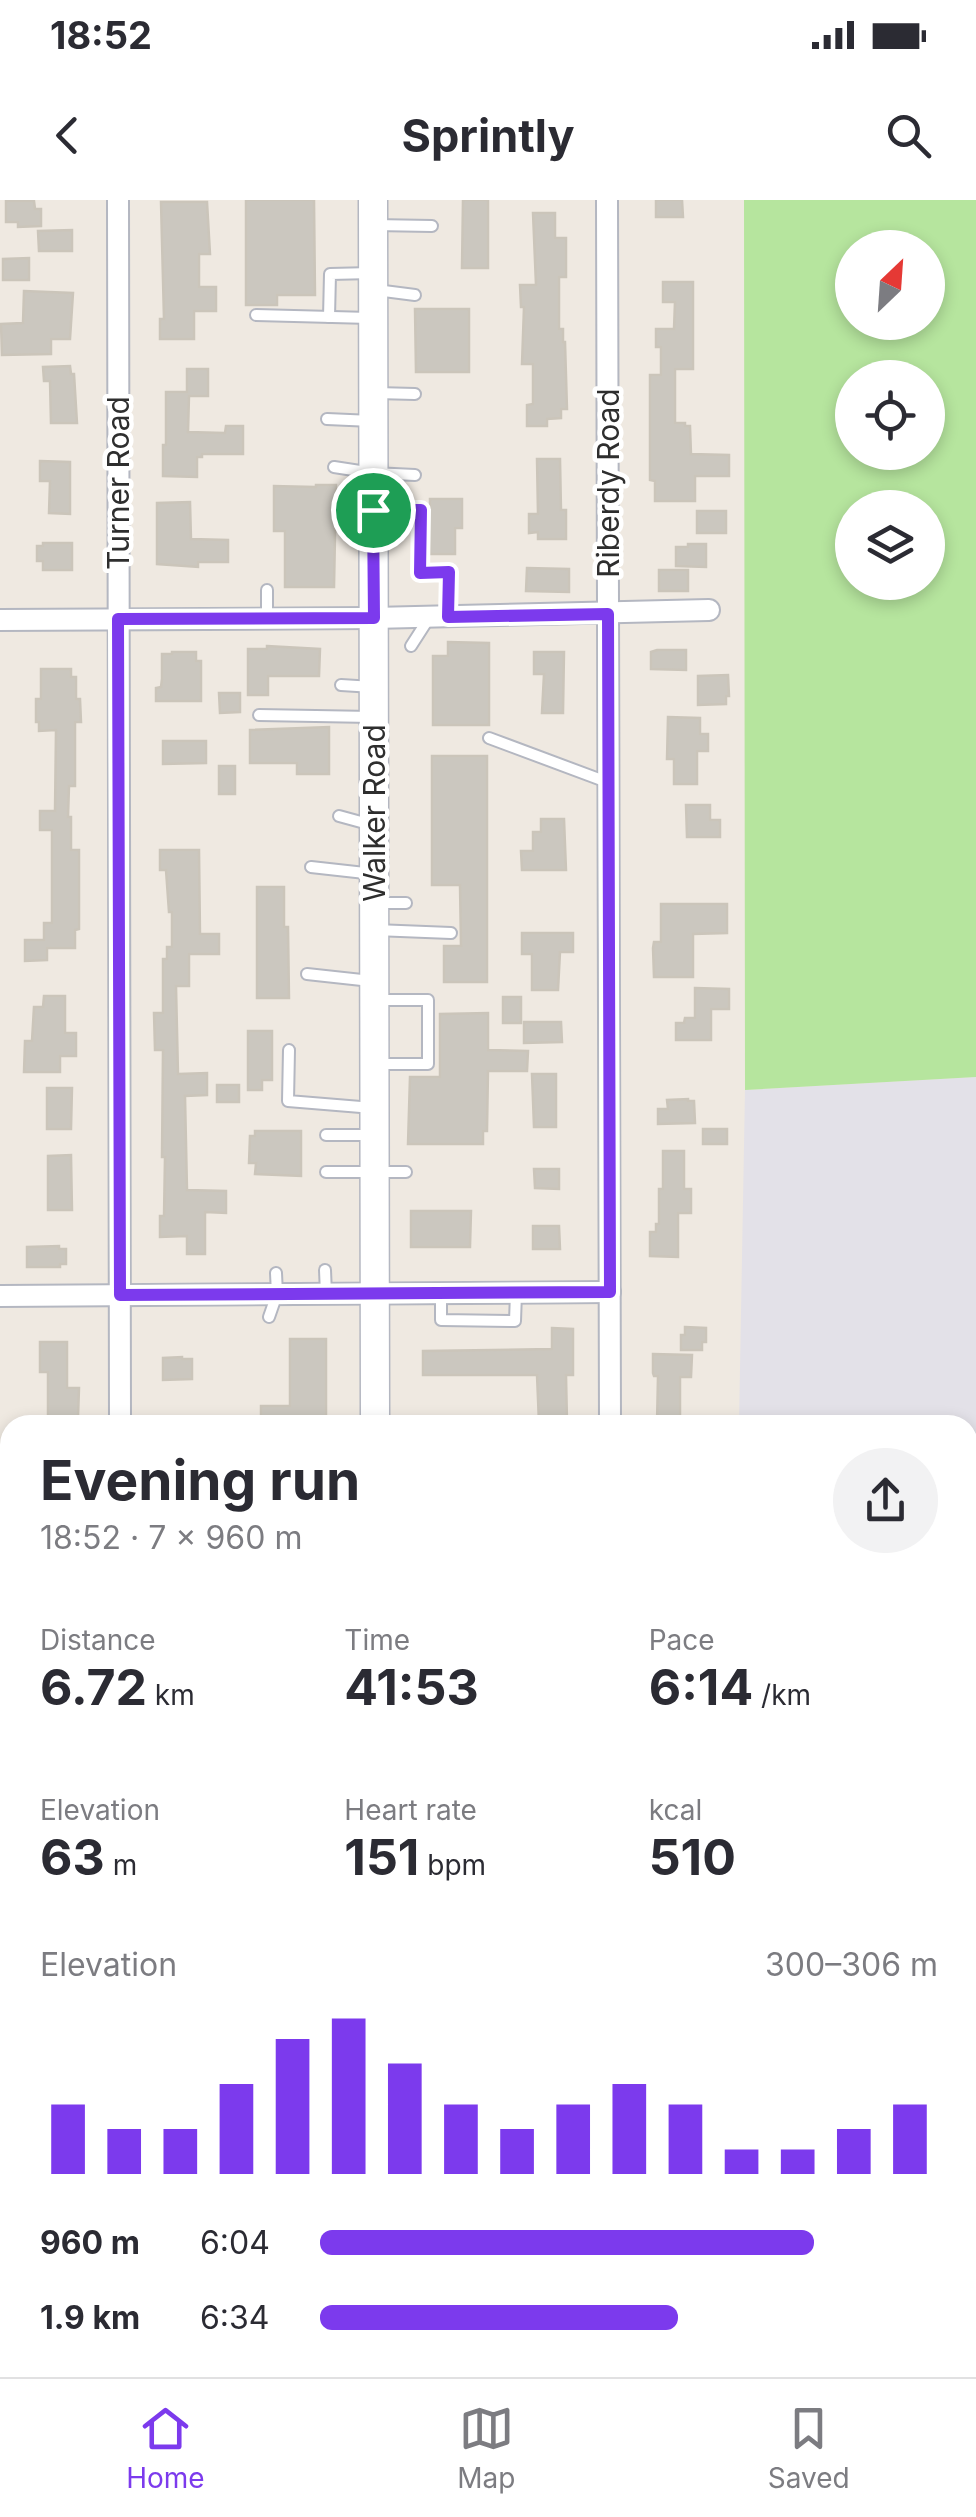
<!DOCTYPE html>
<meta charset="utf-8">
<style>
:root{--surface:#fff;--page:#f2f2f3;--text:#2b2b33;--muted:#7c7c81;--line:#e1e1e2;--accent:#7c3aed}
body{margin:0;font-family:Inter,sans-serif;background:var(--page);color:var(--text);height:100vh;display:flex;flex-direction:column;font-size:38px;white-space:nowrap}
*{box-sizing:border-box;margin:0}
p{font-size:32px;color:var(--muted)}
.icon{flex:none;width:55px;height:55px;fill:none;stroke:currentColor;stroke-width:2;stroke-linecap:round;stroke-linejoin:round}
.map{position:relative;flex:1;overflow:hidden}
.side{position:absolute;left:0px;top:1215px;width:978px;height:962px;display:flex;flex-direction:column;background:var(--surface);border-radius:30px 30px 0 0;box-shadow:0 5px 15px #0003}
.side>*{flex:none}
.needle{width:65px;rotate:25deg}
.controls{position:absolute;left:835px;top:30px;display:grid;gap:20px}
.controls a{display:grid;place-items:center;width:110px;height:110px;border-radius:50%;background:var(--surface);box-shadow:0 5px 15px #0003;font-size:50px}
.pin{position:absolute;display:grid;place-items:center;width:85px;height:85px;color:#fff;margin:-42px;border:5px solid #fff;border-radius:50%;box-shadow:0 2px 10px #0007}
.round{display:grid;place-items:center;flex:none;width:105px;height:105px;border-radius:52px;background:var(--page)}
.headline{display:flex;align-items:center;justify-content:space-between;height:170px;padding:0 40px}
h1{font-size:55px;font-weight:700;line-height:75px}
.figures{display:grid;grid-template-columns:repeat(3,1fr);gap:15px;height:170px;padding:10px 40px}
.figures div{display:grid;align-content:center}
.figures b{font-size:50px;font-weight:700}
.figures small{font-size:28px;font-weight:400}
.figures p{font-size:28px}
.chart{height:280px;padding:20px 40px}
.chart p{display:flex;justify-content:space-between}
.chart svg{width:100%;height:180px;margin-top:10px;stroke:var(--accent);stroke-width:6}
ul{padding:0 40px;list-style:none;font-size:32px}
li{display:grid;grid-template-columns:160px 120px 1fr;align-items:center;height:75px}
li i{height:25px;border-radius:12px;background:var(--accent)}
.status{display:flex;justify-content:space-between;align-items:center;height:70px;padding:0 50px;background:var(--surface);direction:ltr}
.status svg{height:28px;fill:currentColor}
header{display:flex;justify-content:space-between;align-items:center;height:130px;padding:0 40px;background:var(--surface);font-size:45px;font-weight:700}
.dock{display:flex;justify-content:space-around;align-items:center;height:140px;border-top:2px solid var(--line);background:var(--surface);font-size:28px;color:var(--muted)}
.dock a{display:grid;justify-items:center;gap:5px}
.dock .on{color:var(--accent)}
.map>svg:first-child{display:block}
.industrial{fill:#e3e1e8}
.green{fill:#b6e59e;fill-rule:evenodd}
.building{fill:#cbc7bf;stroke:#cbc5ba;stroke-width:2.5}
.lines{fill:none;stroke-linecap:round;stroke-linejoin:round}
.lane-casing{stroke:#b4b7c1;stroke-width:14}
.street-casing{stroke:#b4b7c1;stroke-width:24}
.secondary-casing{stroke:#b4b7c1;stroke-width:31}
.lane{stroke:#fff;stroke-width:10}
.street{stroke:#fff;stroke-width:20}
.secondary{stroke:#fff;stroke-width:28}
.route-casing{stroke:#fff;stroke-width:20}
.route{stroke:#7c3aed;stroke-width:12}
.labels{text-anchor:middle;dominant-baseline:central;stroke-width:9;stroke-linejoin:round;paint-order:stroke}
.street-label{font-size:30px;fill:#2e2e2e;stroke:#fff}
</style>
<div class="status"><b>18:52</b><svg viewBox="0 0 49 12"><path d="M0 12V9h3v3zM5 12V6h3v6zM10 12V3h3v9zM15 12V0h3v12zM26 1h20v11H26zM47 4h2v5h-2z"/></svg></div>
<header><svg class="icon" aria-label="back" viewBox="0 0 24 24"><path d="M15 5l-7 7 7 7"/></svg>Sprintly<svg class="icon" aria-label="search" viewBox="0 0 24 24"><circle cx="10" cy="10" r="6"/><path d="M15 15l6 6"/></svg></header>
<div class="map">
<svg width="976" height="2177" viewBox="0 0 976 2177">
<rect width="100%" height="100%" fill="#efe9e1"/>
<g class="industrial">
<path d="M976,877V1638L973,1639L976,1839H968V1225H739L745,890Z"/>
<path d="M968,2015L976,2016V2177H742L741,2168H968Z"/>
<rect x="402" y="2168" width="201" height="9"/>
</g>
<path class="green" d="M744,0H976V877L745,890ZM852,48H928V122H852ZM852,178H928V252H852ZM852,308H928V382H852Z"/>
<g class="building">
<path d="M246,0H314L315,95H277V105H246Z"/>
<path d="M463,0H488V68H462Z"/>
<path d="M656,0H682L683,17H656Z"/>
<path d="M6,1H34L35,9H41V26L18,27V22H6Z"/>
<path d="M161,2H207L210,54H199V87H216V111H194V139H160V119H164Z"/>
<path d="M533,13H555V38H566V77H559V129H563V142H565L567,209H561V218L547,219V226H527V205L533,204V164H522L524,107H521L520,85H536Z"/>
<path d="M72,30V51H39L38,31Z"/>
<path d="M29,58V80H3V59Z"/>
<path d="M663,82H693V169H675V223H685V226H690L691,254L729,255V276H695V301H655V281L650,280V175H661V147H656V129H674L675,102H663Z"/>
<path d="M24,91L73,93L70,139H51V154L2,155L1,124L23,123Z"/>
<path d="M415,109H469V172H416Z"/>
<path d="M70,166L71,174H74L77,223H51L50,181H44L43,167Z"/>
<path d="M187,169H208V196H189L188,232L225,233L226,226H243V254H202V257H197V277L163,276V245H166V192H187Z"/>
<path d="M537,259H560L561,310H566V339H538V332L529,333V314H538Z"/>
<path d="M40,261L70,262V314L49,313L50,281H40Z"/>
<path d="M316,285H336L334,387H285V331H274V286L316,287Z"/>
<path d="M430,299H462V328H455V354H430Z"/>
<path d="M190,302L191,339L228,340V362H198V367L157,364V303Z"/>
<rect x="697" y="311" width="29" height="22"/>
<path d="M43,343H72V370H43V361H37V346H43Z"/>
<path d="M688,344H706V367L676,366V347H688Z"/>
<path d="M527,368L569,369V392L526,391Z"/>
<rect x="659" y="370" width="29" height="21"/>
<path d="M448,442L489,443V525H433V456H448Z"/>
<path d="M267,446L320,449L319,476H268V495H248V449H267Z"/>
<path d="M657,450H686V470L651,469V452Z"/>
<path d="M172,452H196V461H201V501H156V488L161,487L162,479V454H172Z"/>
<path d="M534,452H564L563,513H542L544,474H534Z"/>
<path d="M41,469H71V477H76V499H80L81,522H75V586H69L68,617H71V650H79V729L75,730V748H47V760L25,761V740H44V723H52V630H40V611H55L56,530L39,531V522H36V499H41Z"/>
<path d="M728,475L729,496H726V504L698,505V476Z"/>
<path d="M219,493H240V512L220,513Z"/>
<path d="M668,517L700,518V534H708V551H697V584H674V559H667Z"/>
<path d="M329,527V574H297V563H250V530Z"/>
<path d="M163,541H206V563L163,564Z"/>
<path d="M432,556H487V782H444V746H461L460,685H432Z"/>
<rect x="219" y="566" width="16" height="28"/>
<path d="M686,605H710V620H720V637H687Z"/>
<path d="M541,619H564L566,670H522L521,651H533V632H541Z"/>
<path d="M160,650H199L200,734H219V754H189V786H176L178,874L207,873V895L185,896L187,990L226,991V1013L205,1012V1054H187V1036L160,1037V1016H164L165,957H162L163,850H155L154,813H163V759H167V747H172V712H169L166,670H160Z"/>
<path d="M257,687H284V727H288L289,798H257Z"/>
<path d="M661,704H727V733L693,734V777H654L653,748L654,742H661Z"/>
<path d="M522,733H573V752H560L558,790H532V754H522Z"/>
<path d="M695,788L729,789V809H711V840H676V823H684L685,818H695Z"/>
<path d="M44,796H65V833H76V856H60V872H24L25,841H32L34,807H43Z"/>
<rect x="503" y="797" width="18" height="26"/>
<path d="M488,813V850L528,851L527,871H488L487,931H483V944H408L410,877H440V814Z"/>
<path d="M524,822H561L562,842L524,843Z"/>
<path d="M248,831H272V880H262V890H248Z"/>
<path d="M532,874H556V927H534Z"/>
<rect x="217" y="885" width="22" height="17"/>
<path d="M47,888H72L71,929H47Z"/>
<path d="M688,899V901H694L695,923L658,924V909H668L667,900Z"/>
<rect x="703" y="929" width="24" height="15"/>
<path d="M255,931H301V976L255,974L256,963H249L250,936H255Z"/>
<path d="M663,951H684V989H691V1013H678V1057L650,1056V1032H656V1024H659V989H663Z"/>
<path d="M71,955L72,1010H48V956Z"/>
<path d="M534,969H559V989L535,988Z"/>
<path d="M411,1011H471L470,1047H411Z"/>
<path d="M533,1026H559L560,1049H533Z"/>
<path d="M59,1046V1049H66V1064H60V1067H27V1047Z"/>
<path d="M685,1127L706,1128V1142H702V1150H681V1135H685Z"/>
<path d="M552,1128L573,1129V1175H566L567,1222L539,1223L537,1175H423V1151L552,1149Z"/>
<path d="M290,1139H326V1225H261V1206H290Z"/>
<path d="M40,1142H67V1188H79L78,1217L74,1218V1225H48V1172H40Z"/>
<path d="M653,1154L692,1155L691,1177H680V1224H657L658,1176H654L653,1173Z"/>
<path d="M182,1157V1159H192V1179L163,1180V1158Z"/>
</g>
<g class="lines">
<defs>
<g id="lane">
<path d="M374,25L432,26"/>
<path d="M376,90L415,95"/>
<path d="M256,115L370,118"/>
<path d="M329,117L330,74L372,73"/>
<path d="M376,193L415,194"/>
<path d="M327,219L372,221"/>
<path d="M334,267L373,273L415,275"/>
<path d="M378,310H421V373L449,372L448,416"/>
<path d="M267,390V419"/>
<path d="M411,446L429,418"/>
<path d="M341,485L373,487"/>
<path d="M259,515L372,517"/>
<path d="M489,538L607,582"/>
<path d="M339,616L372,625"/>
<path d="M311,667L374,674"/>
<path d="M375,703H406"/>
<path d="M375,730L451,733"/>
<path d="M307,774L371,781"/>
<path d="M289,850L288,901L373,908"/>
<path d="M375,864H428V800H376"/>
<path d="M326,935H373"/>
<path d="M326,972H406"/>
<path d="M325,1070L326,1094"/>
<path d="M441,1094V1120L515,1121L516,1093"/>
<path d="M269,1117L277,1094L276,1073"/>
<path d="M968,1588H976"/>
<path d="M465,2177V2168"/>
</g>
<g id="street">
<path d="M118,0L120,1225"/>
<path d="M607,0L610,1225"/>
<path d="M0,420L373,418L709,410"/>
<path d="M0,1096L610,1092"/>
<path d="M0,1772H10"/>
<path d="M968,2008H976"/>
<path d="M122,2168V2177"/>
<path d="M613,2168V2177"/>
</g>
<g id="secondary">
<path d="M373,0L375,1225"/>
<path d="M378,2177V2168"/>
</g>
</defs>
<use href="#lane" class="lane-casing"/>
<use href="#street" class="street-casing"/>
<use href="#secondary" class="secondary-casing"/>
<use href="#lane" class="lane"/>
<use href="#street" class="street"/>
<use href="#secondary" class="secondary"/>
</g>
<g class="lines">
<defs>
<path id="route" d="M373,310H421L420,373L449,372L448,417L608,414L610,1092L120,1095L118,419L374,418Z"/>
</defs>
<use href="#route" class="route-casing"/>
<use href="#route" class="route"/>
</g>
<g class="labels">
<g class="street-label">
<text transform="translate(118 283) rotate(-90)">Turner Road</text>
<text transform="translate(608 283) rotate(-90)">Riberdy Road</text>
<text transform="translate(374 613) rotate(-90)">Walker Road</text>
</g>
</g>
</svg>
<div class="controls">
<a><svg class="needle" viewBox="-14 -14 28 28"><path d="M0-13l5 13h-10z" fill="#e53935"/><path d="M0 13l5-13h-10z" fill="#7c7c81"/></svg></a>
<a><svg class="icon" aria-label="locate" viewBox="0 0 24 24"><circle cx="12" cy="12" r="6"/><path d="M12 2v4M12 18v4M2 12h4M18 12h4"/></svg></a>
<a><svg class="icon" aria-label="layers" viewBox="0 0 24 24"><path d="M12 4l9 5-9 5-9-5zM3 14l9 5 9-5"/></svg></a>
</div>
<div class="pin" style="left:373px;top:310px;background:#1e9e55"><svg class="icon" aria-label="arrive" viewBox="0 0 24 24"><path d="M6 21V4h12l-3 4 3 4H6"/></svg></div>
<section class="side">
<div class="headline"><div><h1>Evening run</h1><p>18:52 · 7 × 960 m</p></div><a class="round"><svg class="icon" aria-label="share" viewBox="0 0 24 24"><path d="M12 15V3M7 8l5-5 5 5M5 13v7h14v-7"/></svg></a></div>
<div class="figures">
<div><p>Distance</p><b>6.72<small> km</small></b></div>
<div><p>Time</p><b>41:53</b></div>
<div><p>Pace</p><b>6:14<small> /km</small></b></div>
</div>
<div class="figures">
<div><p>Elevation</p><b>63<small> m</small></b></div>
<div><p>Heart rate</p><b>151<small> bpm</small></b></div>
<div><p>kcal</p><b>510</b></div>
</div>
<div class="chart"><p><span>Elevation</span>300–306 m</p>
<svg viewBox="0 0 160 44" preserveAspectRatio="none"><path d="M5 44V27M15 44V33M25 44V33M35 44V22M45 44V11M55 44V6M65 44V17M75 44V27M85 44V33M95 44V27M105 44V22M115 44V27M125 44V38M135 44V38M145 44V33M155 44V27"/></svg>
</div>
<ul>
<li><b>960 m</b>6:04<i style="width:80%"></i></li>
<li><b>1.9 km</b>6:34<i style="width:58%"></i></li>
</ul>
</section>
</div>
<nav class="dock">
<a class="on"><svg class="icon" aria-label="home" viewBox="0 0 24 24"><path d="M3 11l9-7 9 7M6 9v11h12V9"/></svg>Home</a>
<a><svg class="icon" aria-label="map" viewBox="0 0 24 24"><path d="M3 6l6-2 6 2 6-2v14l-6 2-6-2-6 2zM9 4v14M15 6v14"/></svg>Map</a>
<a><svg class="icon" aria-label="saved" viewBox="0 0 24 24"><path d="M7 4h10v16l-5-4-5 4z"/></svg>Saved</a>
</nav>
